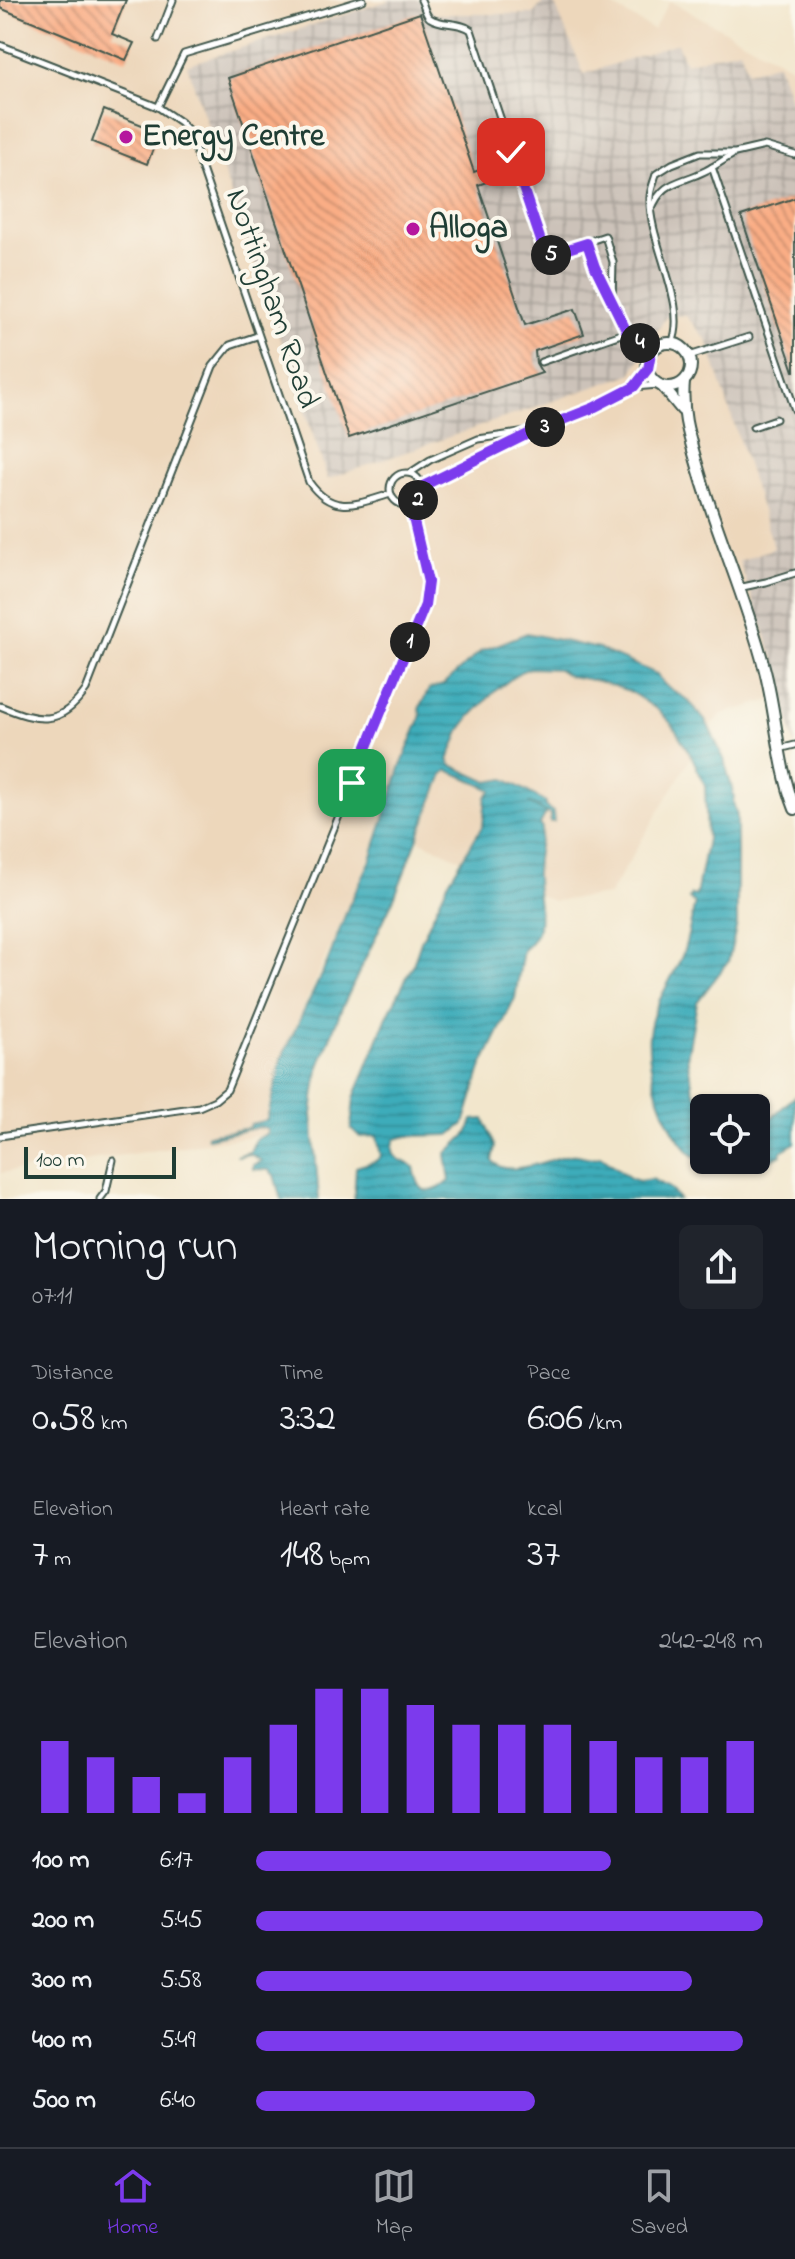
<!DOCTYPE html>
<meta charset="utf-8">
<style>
:root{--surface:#171b24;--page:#20242c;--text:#f1f3f6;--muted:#9ea1a6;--line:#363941;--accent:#7c3aed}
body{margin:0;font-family:"Indie Flower",sans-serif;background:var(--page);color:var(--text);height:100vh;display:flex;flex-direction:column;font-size:30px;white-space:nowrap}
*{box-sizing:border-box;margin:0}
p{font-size:26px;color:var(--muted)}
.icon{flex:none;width:44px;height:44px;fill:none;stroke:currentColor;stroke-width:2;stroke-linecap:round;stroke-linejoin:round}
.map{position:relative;height:1199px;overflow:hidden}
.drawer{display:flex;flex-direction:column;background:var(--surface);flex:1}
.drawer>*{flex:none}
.tools{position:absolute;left:690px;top:1094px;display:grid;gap:16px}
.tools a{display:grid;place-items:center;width:80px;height:80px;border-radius:12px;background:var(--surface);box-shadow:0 2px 6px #0004;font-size:40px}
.scale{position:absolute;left:24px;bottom:20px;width:152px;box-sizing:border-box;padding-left:8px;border:4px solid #1f3d34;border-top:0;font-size:22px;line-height:28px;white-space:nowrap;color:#1f3d34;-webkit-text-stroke:6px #fbf7ec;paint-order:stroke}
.pin{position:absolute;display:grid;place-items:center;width:68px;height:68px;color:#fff;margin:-34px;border-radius:16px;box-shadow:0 4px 12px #0006}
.km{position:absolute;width:40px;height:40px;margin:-20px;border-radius:50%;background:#222;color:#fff;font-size:22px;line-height:40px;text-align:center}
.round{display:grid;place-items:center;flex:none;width:84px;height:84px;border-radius:12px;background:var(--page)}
.head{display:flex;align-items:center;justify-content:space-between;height:136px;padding:0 32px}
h1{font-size:44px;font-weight:600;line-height:60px}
.stats{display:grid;grid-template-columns:repeat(3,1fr);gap:12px;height:136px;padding:8px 32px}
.stats div{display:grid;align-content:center}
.stats b{font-size:40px;font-weight:600}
.stats small{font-size:22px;font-weight:400}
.stats p{font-size:22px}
.chart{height:224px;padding:16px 32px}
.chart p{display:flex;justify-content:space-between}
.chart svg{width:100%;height:144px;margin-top:8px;stroke:var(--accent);stroke-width:6}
ul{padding:0 32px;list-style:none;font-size:26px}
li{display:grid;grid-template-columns:128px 96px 1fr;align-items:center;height:60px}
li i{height:20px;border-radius:10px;background:var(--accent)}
.tabs{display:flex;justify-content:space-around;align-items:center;height:112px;border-top:2px solid var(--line);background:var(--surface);font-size:22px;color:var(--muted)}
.tabs a{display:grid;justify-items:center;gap:4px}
.tabs .active{color:var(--accent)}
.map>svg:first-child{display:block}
.built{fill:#edd7bb}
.industrial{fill:url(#industrial-grid)}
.water{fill:url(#water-rules);stroke:#2e7477;stroke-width:2}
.building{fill:url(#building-back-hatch)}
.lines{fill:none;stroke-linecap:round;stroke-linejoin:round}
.lane-casing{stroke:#3f564b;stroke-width:9}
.street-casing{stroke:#3f564b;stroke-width:14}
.lane{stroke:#fff;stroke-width:5}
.street{stroke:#fff;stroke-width:10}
.route-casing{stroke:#fff;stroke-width:16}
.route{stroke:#7c3aed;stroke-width:10}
.poi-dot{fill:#b5179e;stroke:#fbf7ec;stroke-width:3}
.labels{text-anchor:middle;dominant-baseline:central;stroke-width:8;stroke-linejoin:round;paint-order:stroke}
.poi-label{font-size:32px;font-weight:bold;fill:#1f3d34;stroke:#fbf7ec;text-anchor:start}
.street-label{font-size:32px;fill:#1f3d34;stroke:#fbf7ec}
</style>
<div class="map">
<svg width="795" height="1199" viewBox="0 0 795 1199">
<defs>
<pattern id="industrial-grid" width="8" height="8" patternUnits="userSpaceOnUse" patternTransform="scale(2)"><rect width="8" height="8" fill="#ccc2b9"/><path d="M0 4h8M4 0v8" fill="none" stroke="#a59f97"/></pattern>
<pattern id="water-rules" width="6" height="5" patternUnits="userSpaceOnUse" patternTransform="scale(2)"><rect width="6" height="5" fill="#3dacba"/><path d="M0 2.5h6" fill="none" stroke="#338d98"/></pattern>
<pattern id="building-back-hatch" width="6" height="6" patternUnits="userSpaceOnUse" patternTransform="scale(2)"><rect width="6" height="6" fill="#faad85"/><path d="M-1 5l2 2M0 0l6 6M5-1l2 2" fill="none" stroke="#ca8e6e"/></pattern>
</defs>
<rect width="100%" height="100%" fill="#fbf7ec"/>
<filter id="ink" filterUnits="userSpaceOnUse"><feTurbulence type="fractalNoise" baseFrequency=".0125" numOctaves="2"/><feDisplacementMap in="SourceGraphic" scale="16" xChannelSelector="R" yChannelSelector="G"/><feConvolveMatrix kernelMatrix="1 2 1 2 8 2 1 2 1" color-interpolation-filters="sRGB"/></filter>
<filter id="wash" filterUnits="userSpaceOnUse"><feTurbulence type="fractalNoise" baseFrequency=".006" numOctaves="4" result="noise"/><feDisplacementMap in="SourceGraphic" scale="32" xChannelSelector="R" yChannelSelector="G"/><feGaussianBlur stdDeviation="1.8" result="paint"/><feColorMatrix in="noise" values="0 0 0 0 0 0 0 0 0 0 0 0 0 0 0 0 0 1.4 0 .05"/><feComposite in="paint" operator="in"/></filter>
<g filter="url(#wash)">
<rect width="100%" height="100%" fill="#f2e6cc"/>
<path class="built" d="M0,0H603L653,30L670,1L795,69V746L782,697L722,714L709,727L609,895L553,901L381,823L372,852L281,1058L268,1106L267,1134L0,1173Z"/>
<path class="industrial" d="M391,0H421L434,14H533L545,0H553L584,74L677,43L685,63L740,49L748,72L778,63L795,114V746L774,659L739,561L774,548L707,340L685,315L666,317L631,374L328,479L187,65Z"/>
<path class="water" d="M527,633L599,649L657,674L665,685L689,701L707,723L724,759L734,796L733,802L737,816V924L728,962L697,1002L687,1058L693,1089L704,1110V1160H756V1132L795,1096V1143L781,1151V1155C762,1163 736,1173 716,1168C671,1158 646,1075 649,1035C652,1005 671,982 682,956C688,940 691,920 695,903L689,899L691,895L696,896L707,839L705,785L693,759L672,724L658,710L629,691L598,681L569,676L558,669L530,668L520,672L495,691L470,717L461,729L448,760L451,765L488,782L505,779L546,802V807L553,812L554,822H550V814L528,803L546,813L540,824L542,828C540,843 536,857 536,873C535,904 551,927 523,950L515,998L481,1068L464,1124L450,1135L408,1136L395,1139C387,1159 401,1159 414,1167C419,1195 427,1197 450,1181L446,1154L469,1132L473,1120L484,1119L495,1146L492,1160C505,1180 548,1159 570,1155C581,1153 588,1161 601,1156L630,1178L639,1181L652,1179L669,1188L679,1199H354L356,1167L376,1161L381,1156L377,1136L360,1137L351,1128L354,1098L387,1017L413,965L421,941L448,883L483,825L486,797L492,790L448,770L443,774L395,896L341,1010L318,1069L312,1114L319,1199H281L274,1175L269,1170L253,1169V1165L262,1161L250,1154L236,1156L250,1152L256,1139L267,1134V1129L260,1127L208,1138L207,1135L250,1128V1124L267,1120L282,1057L327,963L349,905L370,862L401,765L419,722L421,714L419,709L429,689L443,685L481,651Z"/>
<g id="blocks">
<g class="building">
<path d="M0,0H126L112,34L134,43L126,60L0,8Z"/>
<path d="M420,13L474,172L491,166L495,179L478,185L525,325L575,309L584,334L535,351L536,363L542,373L349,438L228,78Z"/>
<path d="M104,110L160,132L147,164L92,142Z"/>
<path d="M795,198V371H794L741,216Z"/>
</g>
</g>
</g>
<g filter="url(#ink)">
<use href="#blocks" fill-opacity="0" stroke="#3f564b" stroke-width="2"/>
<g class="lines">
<defs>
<g id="lane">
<path d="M363,0L184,54L158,107L180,122L189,131L309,482C333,516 356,504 391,494"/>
<path d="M421,0C424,5 425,15 430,18C442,26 459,21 471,30L546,256L605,236L613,262L612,299"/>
<path d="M158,39L173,0"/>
<path d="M0,45L158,107"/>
<path d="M712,167L795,410"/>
<path d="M651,210C663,180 679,184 705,171C714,167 723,160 732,155"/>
<path d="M587,243L595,267L627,332L651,353"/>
<path d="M672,343C689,306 648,241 650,198C650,190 654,182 656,174L672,164L700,153H735L765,146L795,155"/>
<path d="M689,356L749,337"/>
<path d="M541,362L627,332"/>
<path d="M634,387L648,369"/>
<path d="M753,427L776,419"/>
<circle cx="406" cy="489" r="16"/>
<path d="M410,473L430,460L478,439L527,432"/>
<path d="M423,486L532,432L593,408L634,387L659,385"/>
<path d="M738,588L766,582L795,573"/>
<path d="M0,706C39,722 60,727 86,690L213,366L230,345L257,336"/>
<path d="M779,749L795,745"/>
<path d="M0,1136L199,1107L215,1100L227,1090L425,605L428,582L410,505"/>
<path d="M100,1199L106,1191L113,1160"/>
</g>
<g id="street">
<circle cx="669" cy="365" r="22"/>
<path d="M684,382C681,415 690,439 699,471C718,537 747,601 764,667C777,715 777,763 795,809"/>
<path d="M663,387L682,410"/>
</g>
</defs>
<use href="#lane" class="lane-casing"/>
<use href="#street" class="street-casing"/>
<use href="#lane" class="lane"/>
<use href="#street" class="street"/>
</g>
</g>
<g class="lines" filter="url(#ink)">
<defs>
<path id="route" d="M352,783L425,605L428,582L410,505L420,498L423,486L532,432L593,408L634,387L648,369L651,353L627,332L595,267L587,243L546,256L511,152"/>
</defs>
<use href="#route" class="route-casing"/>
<use href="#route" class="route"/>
</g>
<g class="poi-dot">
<circle cx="126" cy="137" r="8"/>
<circle cx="413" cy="229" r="8"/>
</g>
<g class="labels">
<g class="poi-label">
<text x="142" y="137">Energy Centre</text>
<text x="429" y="229">Alloga</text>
</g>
<g class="street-label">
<text transform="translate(271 299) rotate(71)">Nottingham Road</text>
</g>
</g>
</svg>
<div class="tools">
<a><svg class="icon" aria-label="locate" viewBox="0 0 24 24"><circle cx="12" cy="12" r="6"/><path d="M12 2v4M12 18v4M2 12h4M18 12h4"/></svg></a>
</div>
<div class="scale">100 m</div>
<div class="pin" style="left:352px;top:783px;background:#1e9e55"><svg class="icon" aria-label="arrive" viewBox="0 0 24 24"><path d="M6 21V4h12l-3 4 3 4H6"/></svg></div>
<div class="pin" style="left:511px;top:152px;background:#d93025"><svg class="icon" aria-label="check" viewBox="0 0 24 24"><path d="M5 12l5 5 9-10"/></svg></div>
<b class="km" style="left:410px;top:642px">1</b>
<b class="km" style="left:418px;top:500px">2</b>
<b class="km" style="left:545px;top:427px">3</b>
<b class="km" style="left:640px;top:343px">4</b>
<b class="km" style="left:551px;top:255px">5</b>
</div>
<section class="drawer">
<div class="head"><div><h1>Morning run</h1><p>07:11</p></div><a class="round"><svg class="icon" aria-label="share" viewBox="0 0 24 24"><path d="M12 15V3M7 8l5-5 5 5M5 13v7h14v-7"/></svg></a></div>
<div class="stats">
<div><p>Distance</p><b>0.58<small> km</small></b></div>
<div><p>Time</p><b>3:32</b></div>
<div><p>Pace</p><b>6:06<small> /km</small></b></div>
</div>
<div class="stats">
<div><p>Elevation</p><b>7<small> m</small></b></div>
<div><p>Heart rate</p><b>148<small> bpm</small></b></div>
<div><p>kcal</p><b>37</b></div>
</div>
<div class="chart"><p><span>Elevation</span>242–248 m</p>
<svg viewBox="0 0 160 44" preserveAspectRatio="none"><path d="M5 44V22M15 44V27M25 44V33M35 44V38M45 44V27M55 44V17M65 44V6M75 44V6M85 44V11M95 44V17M105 44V17M115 44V17M125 44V22M135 44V27M145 44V27M155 44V22"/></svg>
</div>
<ul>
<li><b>100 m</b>6:17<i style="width:70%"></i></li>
<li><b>200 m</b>5:45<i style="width:100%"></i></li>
<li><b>300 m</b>5:58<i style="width:86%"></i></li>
<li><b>400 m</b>5:49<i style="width:96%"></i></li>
<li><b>500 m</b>6:40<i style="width:55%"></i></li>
</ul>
</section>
<nav class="tabs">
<a class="active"><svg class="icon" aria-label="home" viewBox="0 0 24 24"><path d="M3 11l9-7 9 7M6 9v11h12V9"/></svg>Home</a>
<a><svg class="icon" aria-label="map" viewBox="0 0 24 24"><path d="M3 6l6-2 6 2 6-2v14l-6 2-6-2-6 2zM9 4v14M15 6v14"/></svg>Map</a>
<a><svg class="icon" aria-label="saved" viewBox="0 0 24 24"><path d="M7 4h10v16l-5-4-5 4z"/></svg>Saved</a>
</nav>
